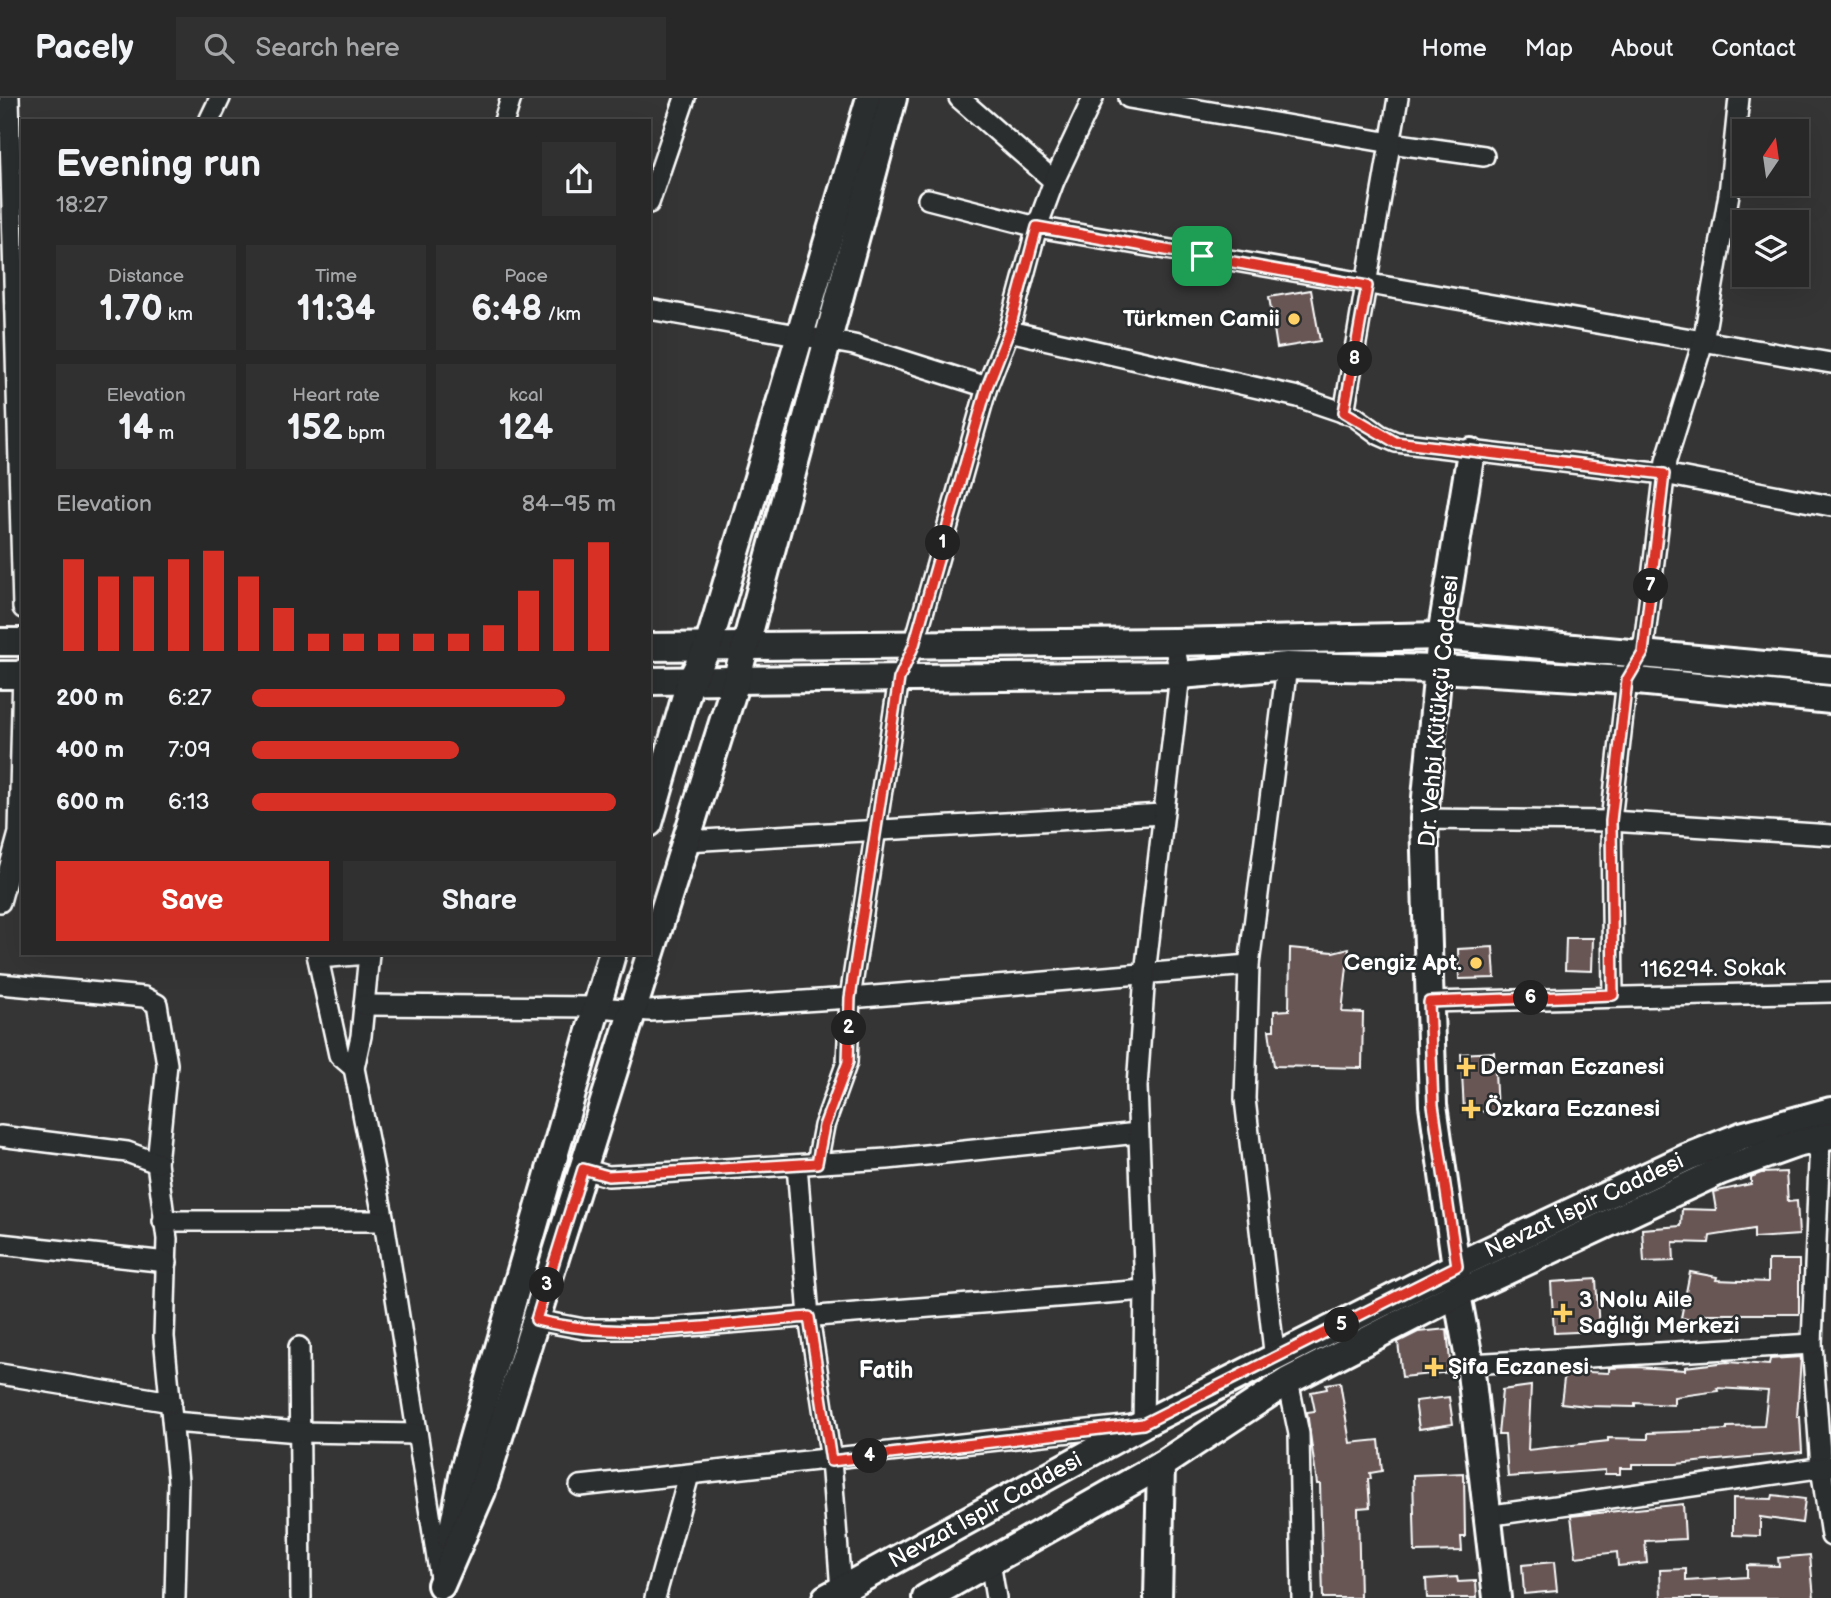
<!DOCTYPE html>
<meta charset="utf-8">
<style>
:root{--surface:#282828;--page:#303030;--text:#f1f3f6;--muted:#a5a6a8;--line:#444445;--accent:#d93025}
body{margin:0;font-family:"Balsamiq Sans",sans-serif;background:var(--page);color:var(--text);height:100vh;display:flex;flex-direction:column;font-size:26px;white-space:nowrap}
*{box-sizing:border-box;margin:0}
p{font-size:23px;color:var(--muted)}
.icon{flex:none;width:38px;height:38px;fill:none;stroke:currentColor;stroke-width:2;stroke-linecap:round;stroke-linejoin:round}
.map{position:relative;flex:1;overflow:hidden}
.side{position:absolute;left:21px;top:21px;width:630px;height:836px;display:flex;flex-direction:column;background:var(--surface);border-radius:0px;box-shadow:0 7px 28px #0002,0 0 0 2px var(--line)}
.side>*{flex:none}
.needle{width:46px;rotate:13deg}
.fabs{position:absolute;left:1732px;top:21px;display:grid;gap:14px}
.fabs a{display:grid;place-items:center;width:77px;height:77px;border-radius:0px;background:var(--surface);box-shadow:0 7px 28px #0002,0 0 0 2px var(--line);font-size:35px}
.pin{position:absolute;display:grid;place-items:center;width:60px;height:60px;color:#fff;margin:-30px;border-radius:14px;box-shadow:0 4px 10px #0006}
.km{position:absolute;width:35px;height:35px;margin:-18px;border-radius:50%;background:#222;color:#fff;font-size:19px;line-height:35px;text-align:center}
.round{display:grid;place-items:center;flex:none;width:74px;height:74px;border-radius:0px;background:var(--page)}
.overview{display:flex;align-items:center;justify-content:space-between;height:119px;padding:0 35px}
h1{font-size:38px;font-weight:700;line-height:52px}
.metrics{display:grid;grid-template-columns:repeat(3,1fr);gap:10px;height:119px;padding:7px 35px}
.metrics div{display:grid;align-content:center;border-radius:0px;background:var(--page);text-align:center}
.metrics b{font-size:35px;font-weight:700}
.metrics small{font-size:19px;font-weight:400}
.metrics p{font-size:19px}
.chart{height:196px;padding:14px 35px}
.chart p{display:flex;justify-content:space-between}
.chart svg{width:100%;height:126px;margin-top:7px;stroke:var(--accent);stroke-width:6}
.action{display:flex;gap:14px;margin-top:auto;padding:14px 35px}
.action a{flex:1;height:80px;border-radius:0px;background:var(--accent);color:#fff;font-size:28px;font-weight:700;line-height:80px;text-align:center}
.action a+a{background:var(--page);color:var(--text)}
ul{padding:0 35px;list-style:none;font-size:23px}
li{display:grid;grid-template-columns:112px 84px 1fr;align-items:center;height:52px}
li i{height:18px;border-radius:9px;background:var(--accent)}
header{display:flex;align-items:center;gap:42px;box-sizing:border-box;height:98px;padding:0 35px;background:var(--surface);border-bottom:2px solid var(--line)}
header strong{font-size:33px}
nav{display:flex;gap:38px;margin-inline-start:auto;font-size:24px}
.search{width:490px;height:63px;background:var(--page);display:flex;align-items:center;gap:18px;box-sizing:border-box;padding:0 24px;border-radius:0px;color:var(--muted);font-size:26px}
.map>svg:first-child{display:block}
.building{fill:#685654;stroke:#fff;stroke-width:2}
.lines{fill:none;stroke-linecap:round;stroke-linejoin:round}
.street-casing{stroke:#fff;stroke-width:24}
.secondary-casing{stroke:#fff;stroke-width:32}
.street{stroke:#2a2d2e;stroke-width:19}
.secondary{stroke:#2a2d2e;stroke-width:26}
.route-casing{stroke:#fff;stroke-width:14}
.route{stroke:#d93025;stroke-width:9}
.poi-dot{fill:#ffd166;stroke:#2a2d2e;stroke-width:2.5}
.labels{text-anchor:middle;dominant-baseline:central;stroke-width:5;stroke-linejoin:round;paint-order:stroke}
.poi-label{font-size:23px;font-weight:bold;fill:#fff;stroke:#2a2d2e;text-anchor:start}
.street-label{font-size:23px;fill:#fff;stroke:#2a2d2e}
.neighbourhood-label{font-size:24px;font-weight:bold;fill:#fff;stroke:#2a2d2e}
</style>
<header>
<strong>Pacely</strong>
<div class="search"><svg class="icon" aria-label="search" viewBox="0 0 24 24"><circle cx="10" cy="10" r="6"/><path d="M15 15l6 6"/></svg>Search here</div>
<nav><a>Home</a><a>Map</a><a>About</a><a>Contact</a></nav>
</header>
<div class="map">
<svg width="1831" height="1500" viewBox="0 0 1831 1500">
<rect width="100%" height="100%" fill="#363536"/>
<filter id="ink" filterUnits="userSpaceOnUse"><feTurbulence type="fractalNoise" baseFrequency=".0143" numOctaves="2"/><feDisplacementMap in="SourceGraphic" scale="14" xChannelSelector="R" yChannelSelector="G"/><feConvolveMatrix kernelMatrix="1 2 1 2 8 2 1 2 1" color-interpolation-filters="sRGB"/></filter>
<g filter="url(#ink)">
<g class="building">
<path d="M1311,192L1320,243L1277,250L1269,199Z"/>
<path d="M1566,840H1593L1592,873L1565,872Z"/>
<path d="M1493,849L1495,880L1459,881L1458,851Z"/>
<path d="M1290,850L1333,854L1349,850L1342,914L1363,915L1362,970L1274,968L1269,932H1274V913L1289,912Z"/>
<path d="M1494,954L1497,1013L1464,1014L1461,956Z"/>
<path d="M1786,1074L1788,1104L1797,1103L1799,1137L1754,1140V1131L1710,1138L1709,1145L1673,1144L1674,1163L1644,1164L1642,1131L1681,1128L1682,1111L1716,1112L1713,1094L1751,1086V1079L1761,1075Z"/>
<path d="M1768,1162H1799V1216H1702L1701,1223L1681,1220L1690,1174L1717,1179L1716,1182L1768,1184Z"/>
<path d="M1596,1181L1599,1233L1554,1235L1551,1184Z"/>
<path d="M1447,1231L1451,1274L1402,1279L1398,1244L1418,1234Z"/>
<path d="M1801,1259L1797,1319H1800L1802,1354L1676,1366H1632V1370H1620V1376H1605V1372L1508,1379L1505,1337H1498L1502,1292L1531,1288L1528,1352L1608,1343V1340L1648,1341V1335L1727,1332V1329L1764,1328L1768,1293L1717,1290L1718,1293L1674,1299V1307L1635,1305V1309L1587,1308L1561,1305L1565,1273L1609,1275V1270L1636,1269L1685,1272V1269L1727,1264L1769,1267L1770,1261Z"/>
<path d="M1340,1284L1350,1345L1379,1342L1382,1373L1370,1375L1371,1381H1368L1370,1409L1358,1410L1360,1500H1323L1320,1386H1317L1307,1314L1315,1313L1311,1294L1327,1291L1326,1286Z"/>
<path d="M1449,1299L1453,1326L1419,1331L1415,1303Z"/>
<path d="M1464,1375L1465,1439H1461L1462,1453L1415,1454L1413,1377Z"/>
<path d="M1773,1397L1805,1401L1802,1425L1760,1419V1438L1733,1437V1400L1772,1401Z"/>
<path d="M1683,1406L1685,1441L1645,1443L1647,1465L1618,1468L1617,1454L1576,1459L1571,1418Z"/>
<path d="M1810,1457L1814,1500H1661L1660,1472L1686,1471V1483L1747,1479V1467L1779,1468L1778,1460Z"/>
<path d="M1554,1464L1557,1493L1524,1496L1522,1467Z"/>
<path d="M1457,1479L1458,1484L1476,1483L1477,1500H1427L1426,1481Z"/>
</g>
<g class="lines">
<defs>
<g id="street">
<path d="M9,0L23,510"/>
<path d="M959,0L1054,83"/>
<path d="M1129,0L1391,45L1484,58"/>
<path d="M209,23L220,0"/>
<path d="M504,23L511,0"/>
<path d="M928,101L1037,129L1831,265"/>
<path d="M649,105L685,0"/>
<path d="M649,211L854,247L987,289"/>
<path d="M1009,233L1298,299L1354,318L1380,337L1396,344L1664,376L1831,408"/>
<path d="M1344,315L1398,0"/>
<path d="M1424,721L1611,723L1831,737"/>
<path d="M686,743L1163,716"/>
<path d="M0,804L19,735L23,571"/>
<path d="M317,856L339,957L354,970"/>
<path d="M369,856L361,938L354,970L384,1123L441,1486"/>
<path d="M318,860L368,856"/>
<path d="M0,886L144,899L157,906L167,966L157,1065L167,1141L164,1239L178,1383L175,1500"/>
<path d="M1613,897L1611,723L1627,582L1643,555L1666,363L1703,244L1729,96L1739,0"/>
<path d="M1429,904L1831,894"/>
<path d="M364,907L597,909L650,913L850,900L1249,867"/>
<path d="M0,1038L127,1054L157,1065"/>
<path d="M1820,1040L1812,1246L1821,1369L1831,1438"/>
<path d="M817,1065L824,1028L847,964L850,900L899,581L914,547L987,289L1009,233L1037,129L1054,83L1093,0"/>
<path d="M797,1067L809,1219L831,1362L841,1492"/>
<path d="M583,1071L608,1078L627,1077L887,1061L1138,1035"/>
<path d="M163,1123H384"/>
<path d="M0,1146L167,1164"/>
<path d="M536,1222L584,1231H652L1145,1192"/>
<path d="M299,1249L301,1500"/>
<path d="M1275,1262L1245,1001L1249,867L1287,568"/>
<path d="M1470,1266L1812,1246"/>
<path d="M0,1276L171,1304"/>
<path d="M1288,1283L1299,1336L1302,1500"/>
<path d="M173,1324L299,1334L417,1336"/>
<path d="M580,1388L1143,1326L1145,1192L1137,989L1145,876L1180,577L1174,544"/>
<path d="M1486,1418L1831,1368"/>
<path d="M990,1464L996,1500"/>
<path d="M655,1500L689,1377"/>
</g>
<g id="secondary">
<path d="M1471,354L1441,538L1424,721L1433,1007L1456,1168L1457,1196L1470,1266L1497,1500"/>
<path d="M0,544H23"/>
<path d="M649,549L1174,544L1441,538L1831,573"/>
<path d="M0,577H23"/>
<path d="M649,583L1180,577L1287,568L1440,571L1627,582L1831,602"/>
<path d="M649,725L690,584L708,549L870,0"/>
<path d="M451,1441L465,1368L612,856"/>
<path d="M441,1487L482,1393L736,583L893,0"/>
<path id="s1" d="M826,1500L1143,1326L1456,1168L1688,1059L1741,1038L1831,1013"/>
<path d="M926,1500L1161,1367L1288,1283L1457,1196L1720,1073L1796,1046L1831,1038"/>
<path d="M1158,1500L1161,1367"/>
</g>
</defs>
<use href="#street" class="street-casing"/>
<use href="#secondary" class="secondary-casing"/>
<use href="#street" class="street"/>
<use href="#secondary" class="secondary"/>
</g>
</g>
<g class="lines" filter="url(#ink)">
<defs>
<path id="route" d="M1037,129L1367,188L1344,314L1395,344L1664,376L1643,555L1627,582L1611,723L1613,897L1429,904L1433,1007L1457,1168L1143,1326L831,1363L809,1219C720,1226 624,1244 536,1222L583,1071L608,1078L627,1077L817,1065L824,1028L848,964L850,900L899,581L914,547L987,289L1009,233Z"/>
</defs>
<use href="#route" class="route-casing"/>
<use href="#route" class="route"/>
</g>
<g class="poi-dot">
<circle cx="1294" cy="221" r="7"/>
<circle cx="1476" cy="865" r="7"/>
<path d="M1462.5 958.5h7v7h7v7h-7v7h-7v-7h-7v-7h7z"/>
<path d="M1467.5 1000.5h7v7h7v7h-7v7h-7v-7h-7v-7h7z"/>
<path d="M1559.5 1204.5h7v7h7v7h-7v7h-7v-7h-7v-7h7z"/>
<path d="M1430.5 1258.5h7v7h7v7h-7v7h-7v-7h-7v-7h7z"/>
</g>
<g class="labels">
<g class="poi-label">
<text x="1280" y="221" text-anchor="end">Türkmen Camii</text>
<text x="1462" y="865" text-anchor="end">Cengiz Apt.</text>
<text x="1480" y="969">Derman Eczanesi</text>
<text x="1485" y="1011">Özkara Eczanesi</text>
<text x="1579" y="1202">3 Nolu Aile<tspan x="1579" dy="26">Sağlığı Merkezi</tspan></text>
<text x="1448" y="1269">Şifa Eczanesi</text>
</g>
<g class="street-label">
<text transform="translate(1439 613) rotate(-85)">Dr. Vehbi Kütükçü Caddesi</text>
<text transform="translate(1713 871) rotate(-1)">116294. Sokak</text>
<text stroke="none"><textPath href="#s1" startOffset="854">Nevzat İspir Caddesi</textPath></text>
<text stroke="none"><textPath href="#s1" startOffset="182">Nevzat İspir Caddesi</textPath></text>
</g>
<g class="neighbourhood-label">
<text x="886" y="1272">Fatih</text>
</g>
</g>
</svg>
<div class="fabs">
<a><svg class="needle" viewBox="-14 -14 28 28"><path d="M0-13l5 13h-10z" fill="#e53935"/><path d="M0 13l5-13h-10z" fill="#a5a6a8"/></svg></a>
<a><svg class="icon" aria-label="layers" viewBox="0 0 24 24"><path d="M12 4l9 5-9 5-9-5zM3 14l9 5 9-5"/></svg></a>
</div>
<div class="pin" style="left:1202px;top:158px;background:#1e9e55"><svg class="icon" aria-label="arrive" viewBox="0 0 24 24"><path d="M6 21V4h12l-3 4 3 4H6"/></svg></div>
<b class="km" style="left:943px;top:445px">1</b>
<b class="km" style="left:849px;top:930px">2</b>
<b class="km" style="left:547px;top:1187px">3</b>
<b class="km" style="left:870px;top:1358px">4</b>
<b class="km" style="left:1342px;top:1227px">5</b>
<b class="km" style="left:1531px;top:900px">6</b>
<b class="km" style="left:1651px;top:488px">7</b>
<b class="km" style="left:1355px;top:261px">8</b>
<section class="side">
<div class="overview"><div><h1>Evening run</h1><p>18:27</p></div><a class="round"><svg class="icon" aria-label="share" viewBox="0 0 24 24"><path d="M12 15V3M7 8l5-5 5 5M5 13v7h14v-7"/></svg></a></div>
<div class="metrics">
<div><p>Distance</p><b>1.70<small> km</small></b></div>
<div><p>Time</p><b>11:34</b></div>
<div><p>Pace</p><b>6:48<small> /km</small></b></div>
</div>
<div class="metrics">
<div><p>Elevation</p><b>14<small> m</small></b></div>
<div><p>Heart rate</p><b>152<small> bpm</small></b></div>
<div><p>kcal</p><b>124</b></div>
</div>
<div class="chart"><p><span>Elevation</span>84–95 m</p>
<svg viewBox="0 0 160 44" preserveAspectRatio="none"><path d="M5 44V12M15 44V18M25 44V18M35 44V12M45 44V9M55 44V18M65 44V29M75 44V38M85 44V38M95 44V38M105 44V38M115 44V38M125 44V35M135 44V23M145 44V12M155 44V6"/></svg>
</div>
<ul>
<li><b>200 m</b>6:27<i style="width:86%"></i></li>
<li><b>400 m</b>7:09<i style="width:57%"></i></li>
<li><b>600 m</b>6:13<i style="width:100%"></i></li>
</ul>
<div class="action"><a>Save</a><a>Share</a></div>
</section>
</div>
